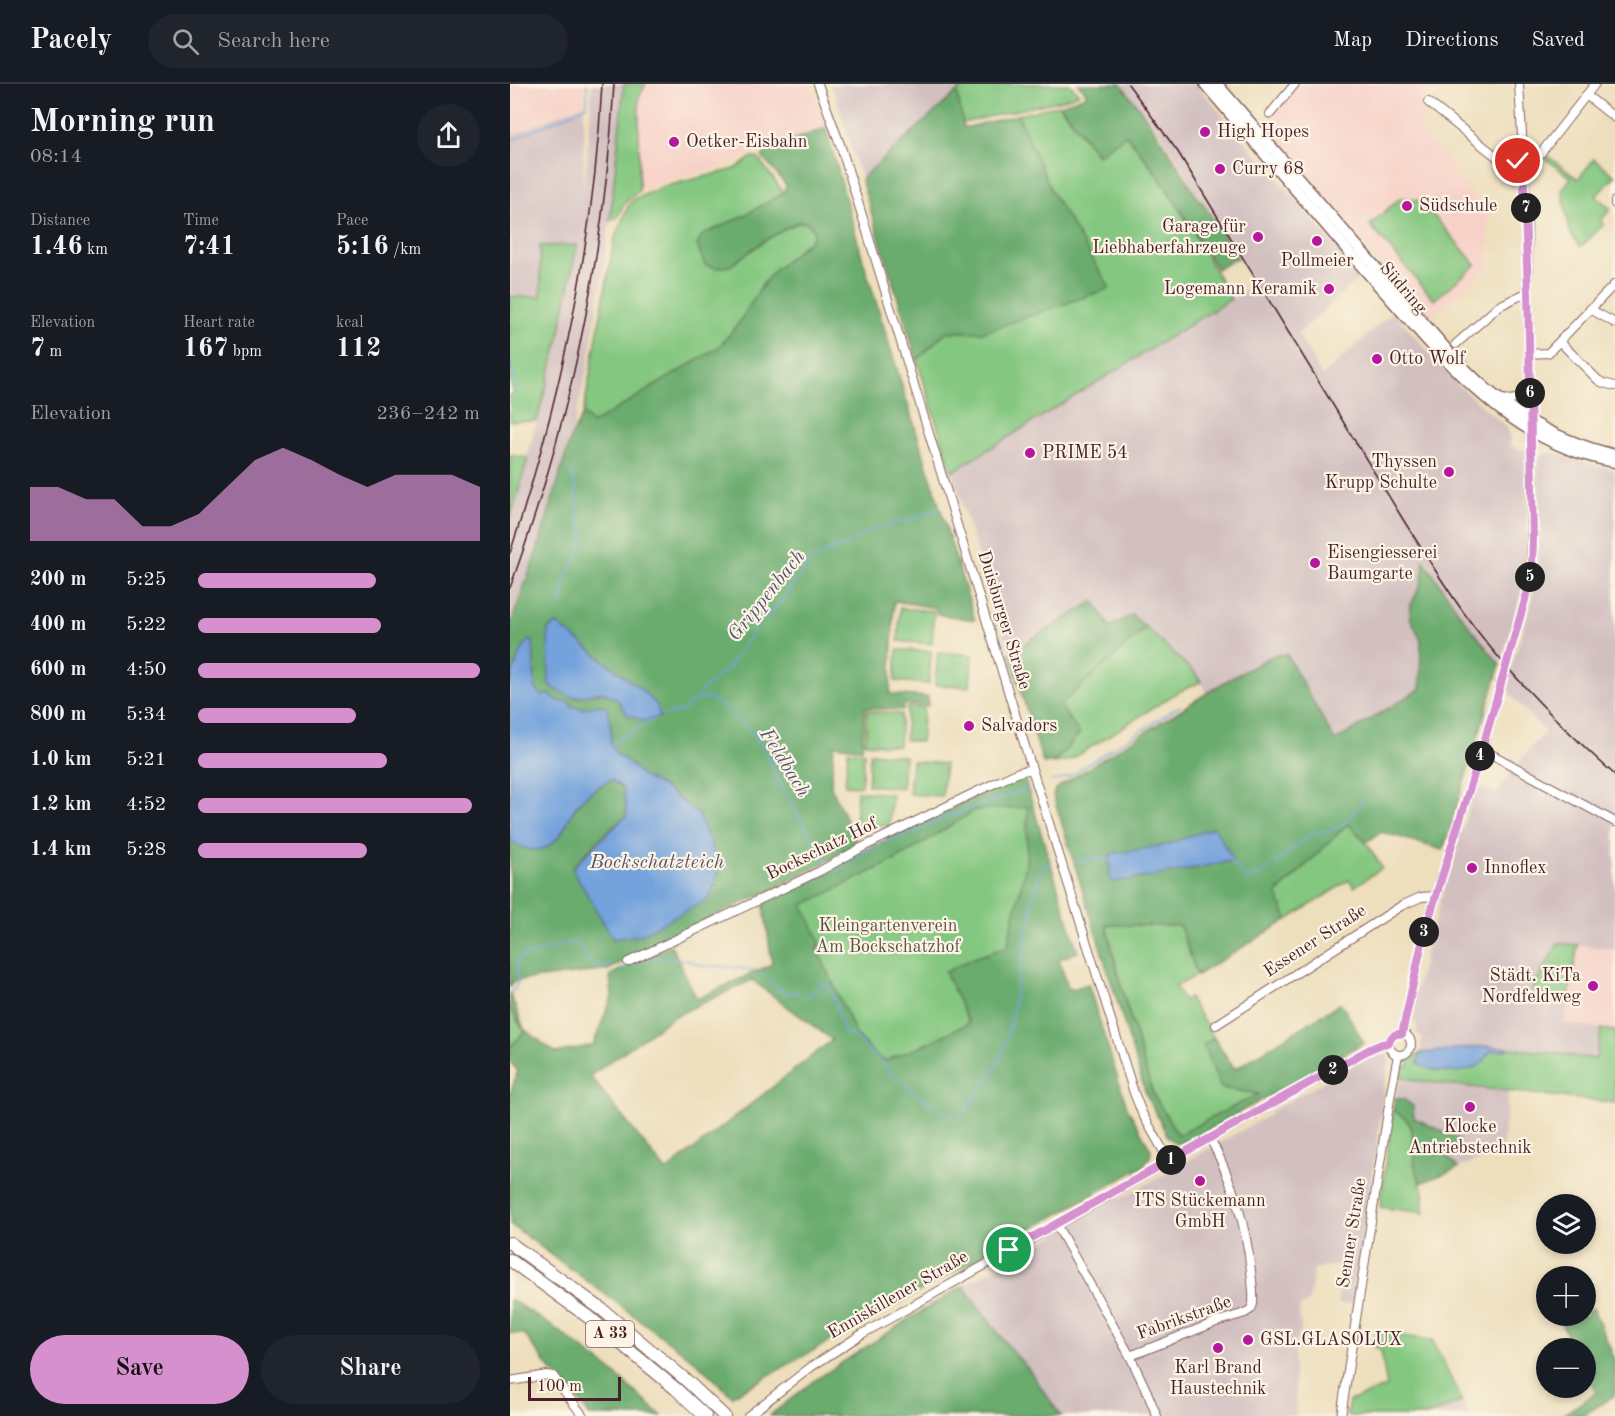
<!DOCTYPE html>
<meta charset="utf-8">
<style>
:root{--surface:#171b24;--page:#20242c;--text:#f1f3f6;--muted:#9ea1a6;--line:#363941;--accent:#d690ce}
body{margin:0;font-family:"Old Standard TT",serif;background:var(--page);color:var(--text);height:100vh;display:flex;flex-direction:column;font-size:22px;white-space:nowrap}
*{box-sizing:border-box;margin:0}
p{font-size:20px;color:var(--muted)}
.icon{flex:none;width:33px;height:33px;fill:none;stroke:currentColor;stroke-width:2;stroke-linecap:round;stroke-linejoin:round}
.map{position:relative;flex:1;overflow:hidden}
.side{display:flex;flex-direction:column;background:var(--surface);width:510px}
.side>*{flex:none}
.tools{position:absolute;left:1026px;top:1110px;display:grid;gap:12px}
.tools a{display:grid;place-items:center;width:60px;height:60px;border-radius:50%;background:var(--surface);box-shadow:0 3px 9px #0003;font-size:30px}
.scale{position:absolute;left:18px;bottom:15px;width:93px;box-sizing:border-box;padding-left:6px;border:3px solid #4a1f2b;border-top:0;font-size:16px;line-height:21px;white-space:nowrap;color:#4a1f2b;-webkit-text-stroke:4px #fcf5e5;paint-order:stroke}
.pin{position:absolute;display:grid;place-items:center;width:51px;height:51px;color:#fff;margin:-26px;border:3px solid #fff;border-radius:50%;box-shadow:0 2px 6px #0007}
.km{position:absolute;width:30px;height:30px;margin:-15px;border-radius:50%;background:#222;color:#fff;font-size:16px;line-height:30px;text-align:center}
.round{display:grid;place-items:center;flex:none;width:63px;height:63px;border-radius:32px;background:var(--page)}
.summary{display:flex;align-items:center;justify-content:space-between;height:102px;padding:0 30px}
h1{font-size:33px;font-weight:600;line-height:45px}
.figures{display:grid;grid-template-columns:repeat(3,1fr);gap:9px;height:102px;padding:6px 30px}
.figures div{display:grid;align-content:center}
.figures b{font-size:26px;font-weight:600}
.figures small{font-size:16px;font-weight:400}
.figures p{font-size:16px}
.chart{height:168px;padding:12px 30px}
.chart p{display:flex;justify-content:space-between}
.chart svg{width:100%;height:108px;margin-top:6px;fill:var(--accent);opacity:.7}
.button{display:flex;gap:12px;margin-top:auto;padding:12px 30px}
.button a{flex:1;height:69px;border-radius:36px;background:var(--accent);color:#111;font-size:24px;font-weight:600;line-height:69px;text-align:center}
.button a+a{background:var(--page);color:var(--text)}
ul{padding:0 30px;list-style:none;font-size:20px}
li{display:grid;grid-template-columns:96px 72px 1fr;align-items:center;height:45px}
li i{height:15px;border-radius:8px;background:var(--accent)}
header{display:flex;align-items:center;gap:36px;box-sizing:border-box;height:84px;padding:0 30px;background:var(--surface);border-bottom:2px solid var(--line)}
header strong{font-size:28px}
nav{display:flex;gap:33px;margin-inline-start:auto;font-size:21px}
.search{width:420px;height:54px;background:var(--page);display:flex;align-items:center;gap:15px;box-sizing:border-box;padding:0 21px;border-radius:33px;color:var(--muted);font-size:22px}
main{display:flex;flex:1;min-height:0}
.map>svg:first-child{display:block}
.built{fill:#f7d1c8}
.industrial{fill:#d2bfc0}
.green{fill:#84c780;stroke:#677356;stroke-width:1.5}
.forest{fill:#6bac6e;stroke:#5a664c;stroke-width:1.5;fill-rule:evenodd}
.water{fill:#73a2dc;stroke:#5e6084;stroke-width:1.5}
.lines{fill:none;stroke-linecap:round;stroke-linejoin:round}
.stream{stroke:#73a2dc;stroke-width:1.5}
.minor-casing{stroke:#83625e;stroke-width:10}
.major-casing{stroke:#83625e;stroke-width:13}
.highway-casing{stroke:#83625e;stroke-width:14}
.minor{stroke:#fff;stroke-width:8}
.major{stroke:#fff;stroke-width:10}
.highway{stroke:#fff;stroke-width:12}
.rail{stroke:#4a1f2b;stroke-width:1.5}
.route-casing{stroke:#fff;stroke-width:12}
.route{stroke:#d690ce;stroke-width:8}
.poi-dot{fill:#b5179e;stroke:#fcf5e5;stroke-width:2}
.labels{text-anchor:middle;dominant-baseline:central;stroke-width:4.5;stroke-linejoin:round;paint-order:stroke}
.shield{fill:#fcf5e5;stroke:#7f5f63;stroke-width:1.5}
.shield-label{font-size:16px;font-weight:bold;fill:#4a1f2b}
.poi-label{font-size:18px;fill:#4a1f2b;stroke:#fcf5e5;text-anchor:start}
.street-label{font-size:18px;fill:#4a1f2b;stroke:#fcf5e5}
.park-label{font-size:18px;fill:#5b5144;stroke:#fcf5e5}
.water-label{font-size:20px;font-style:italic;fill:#5a5372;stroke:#fcf5e5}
</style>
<header>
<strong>Pacely</strong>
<div class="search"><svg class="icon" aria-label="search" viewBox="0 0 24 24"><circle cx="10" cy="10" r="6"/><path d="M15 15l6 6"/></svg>Search here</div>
<nav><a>Map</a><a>Directions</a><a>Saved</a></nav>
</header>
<main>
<section class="side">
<div class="summary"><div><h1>Morning run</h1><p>08:14</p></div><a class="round"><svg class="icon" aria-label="share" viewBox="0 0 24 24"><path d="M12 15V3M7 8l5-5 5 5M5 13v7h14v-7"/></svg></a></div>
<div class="figures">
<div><p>Distance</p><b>1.46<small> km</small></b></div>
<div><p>Time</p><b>7:41</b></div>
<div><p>Pace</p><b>5:16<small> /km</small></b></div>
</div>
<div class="figures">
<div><p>Elevation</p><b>7<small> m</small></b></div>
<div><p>Heart rate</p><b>167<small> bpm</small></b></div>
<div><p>kcal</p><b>112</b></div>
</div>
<div class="chart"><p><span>Elevation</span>236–242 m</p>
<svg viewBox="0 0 160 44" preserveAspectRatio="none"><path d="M0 44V22L10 22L20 27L30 27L40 38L50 38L60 33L70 22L80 11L90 6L100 11L110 17L120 22L130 17L140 17L150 17L160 22V44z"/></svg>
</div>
<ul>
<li><b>200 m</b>5:25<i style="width:63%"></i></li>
<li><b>400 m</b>5:22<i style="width:65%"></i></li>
<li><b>600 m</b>4:50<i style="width:100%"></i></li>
<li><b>800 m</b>5:34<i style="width:56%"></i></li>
<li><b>1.0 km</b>5:21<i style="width:67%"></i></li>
<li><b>1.2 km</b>4:52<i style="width:97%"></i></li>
<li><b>1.4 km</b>5:28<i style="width:60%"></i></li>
</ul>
<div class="button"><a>Save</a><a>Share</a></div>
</section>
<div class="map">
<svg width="1105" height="1332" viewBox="0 0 1105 1332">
<rect width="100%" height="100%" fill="#fcf5e5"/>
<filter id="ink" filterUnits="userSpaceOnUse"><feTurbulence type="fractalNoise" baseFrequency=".0167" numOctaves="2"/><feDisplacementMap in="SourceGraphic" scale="12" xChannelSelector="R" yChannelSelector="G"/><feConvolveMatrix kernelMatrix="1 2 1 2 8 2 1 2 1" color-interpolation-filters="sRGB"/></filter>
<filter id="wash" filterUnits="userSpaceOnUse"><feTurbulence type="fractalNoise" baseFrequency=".008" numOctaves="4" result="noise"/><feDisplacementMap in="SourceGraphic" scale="24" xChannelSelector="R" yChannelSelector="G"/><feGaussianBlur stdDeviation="1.35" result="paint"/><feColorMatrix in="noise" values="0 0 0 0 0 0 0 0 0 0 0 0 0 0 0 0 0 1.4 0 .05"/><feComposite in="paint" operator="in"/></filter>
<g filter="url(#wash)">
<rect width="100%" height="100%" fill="#eddebc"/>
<g class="built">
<path d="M0,0H74V20L0,52Z"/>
<path d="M136,0H299L314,35L316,44L257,65L241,68L215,82L176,91L129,107V12Z"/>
<path d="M792,0H921L922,12L917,10L909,43L977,129L978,179V183L919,235L757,46V39Z"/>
<path d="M1068,861L1105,865V947L1055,940L1062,888Z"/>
</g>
<g class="industrial">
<path d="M82,0H114L104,106L90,209L78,280L61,353L30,458L0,542V436L48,258L66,161L31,213H0V52L74,20L73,108L77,76Z"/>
<path d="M320,0H455L351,95L327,16Z"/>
<path d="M612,0H686L851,192L788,250L812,292L883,228L949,302L997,344L1001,353L1000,362L1015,367L1017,450L1016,480L1010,514L990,581L950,530L914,478L912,497L901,521L900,533L911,556L910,605L825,657L777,571L766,570L697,609L685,589L622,532L600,543L584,518L499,569L442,388L745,201L692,115L689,116L663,68L649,48Z"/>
<path d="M1035,369H1044L1080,380L1105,386V865L1048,859L1023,906L1058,917L1055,940L1091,945L1087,975L980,962L911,969L912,954L906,948L907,940L902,939L903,918L918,858L965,703L986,709L1007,680L1035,648L995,605L1021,519L1027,487L1029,463L1028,380L1031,372Z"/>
<path d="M871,968L877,969L879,974L843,1219L828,1220L829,1180L804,1185L799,1217L789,1224L791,1246L785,1259L784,1273L786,1332H551L519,1286L498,1262L453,1202L563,1141L566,1135L605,1113L610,1115L761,1030L760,1028L843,981Z"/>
<path d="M890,992L908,997L999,1007L992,1067L948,1084L935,1070L949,1054L904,1034L885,1014Z"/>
<path d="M952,1317L960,1332H917Z"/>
</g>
<g class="green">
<path d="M114,0H136L129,13V107L115,119L107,134L100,137Z"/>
<path d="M455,0H560L569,10L552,16L452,39L447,8Z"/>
<path d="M549,21L587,71L616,51C659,100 689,159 721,215L442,388L407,276L436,248H474L541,106L508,31Z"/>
<path d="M1038,72L1068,95L1084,75L1105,92L1086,112L1101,125L1091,136L1094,140L1071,163L1060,149L1052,106L1061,94L1036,75Z"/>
<path d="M242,73L248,74L274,109L235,131L220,182C239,168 274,139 297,138L303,146V153L265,186L254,199L228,240L209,263L81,341L73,330L104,156L119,120L125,115L152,103L225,85Z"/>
<path d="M890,114L910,116L966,181L924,216L860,141Z"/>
<path d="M67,161L48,258L27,337H0V312L3,308L0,295V213H31L30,162Z"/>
<path d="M0,371L18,374L0,436Z"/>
<path d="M390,524L424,527L422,560L388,557Z"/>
<path d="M636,544L685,589L691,598L668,608L562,675L552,678L542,679C552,674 561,658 569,650L549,621Z"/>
<path d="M387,566L421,567L419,600L385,597Z"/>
<path d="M428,568L462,571L460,603L425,601Z"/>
<path d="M397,623L414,624L411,658L395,656Z"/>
<path d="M357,627L391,630L389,662L355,659Z"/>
<path d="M338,667L354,669L351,702L335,701Z"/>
<path d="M360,669L395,672L392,704L358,701Z"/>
<path d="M402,677L435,680L432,712L399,710Z"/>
<path d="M347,707L382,710L379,742L345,739Z"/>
<path d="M518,723L516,782L497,863L475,870L459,939L405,965L377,976L370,975L347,952L306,863L311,861L292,821L389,774L465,725Z"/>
<path d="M838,739L856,758L872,784L844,803L839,796L777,836L767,810Z"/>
<path d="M596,840L670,842L687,891L665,903L674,916L679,914L704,954L693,961L750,1009L668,1051L643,1010L615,916Z"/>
<path d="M1048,859L1068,861L1058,917L1022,906Z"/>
<path d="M0,924L15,948L0,963Z"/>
<path d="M1091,945L1105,947V1019L908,997L890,992L892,982L898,983L900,975L911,969L908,976C920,991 957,991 972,979C975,977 977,971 980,967H991L1000,964L1086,975Z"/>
<path d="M883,1026L896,1035L902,1046L904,1079L913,1108L914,1129L870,1123Z"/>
<path d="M866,1248L922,1256L952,1317L917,1332H837L839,1317L877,1303L871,1267L865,1263L864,1258Z"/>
</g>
<g class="forest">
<path d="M568,0H611C640,37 666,76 689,117L691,116L727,174L707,185C678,139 652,91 616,51L588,71L550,21L576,12V8Z"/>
<path d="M447,8L454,44L508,31L541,107L600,204L474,248H436L407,276L351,95Z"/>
<path d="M316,44L353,176L465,536L427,530L426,524L384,517L380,610L418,613V622L394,620L393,626L355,624L352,665L324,661L321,703L348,761L259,807L157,853L98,886L4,897L0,903V756L6,760L53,745C67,719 74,709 101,696L113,705L117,731L88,756L62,784L156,705L132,692L116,676L107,671L101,660V643L87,621L73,625L60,621V618L49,617L39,610L32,613L25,604L23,558L0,598V542L30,458L61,353L73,330L82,340L209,263L228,240L254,199L265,186L303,154V146L297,138H288L280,142L251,159L220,182L207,184L195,181L187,161L192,151L235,131L274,109L276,101L252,73L257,65ZM47,540L133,607L118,631L107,615L93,608L65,614L39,601V545Z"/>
<path d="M914,477L950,530L990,581L933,766L872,748L856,758L838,740L767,809L777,836L687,891L670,842L596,841L615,916L643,1010L668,1051L749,1010L711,1004L693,961L704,954L725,985L831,919L854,959L676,1058L666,1060L658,1053L636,1010L543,711L546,705L553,700L716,597L766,570L777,571L825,657L910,605L911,556L900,533L901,521L912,497ZM704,744L722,774L721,777L601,798L599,775L656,761Z"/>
<path d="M584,517L600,543L622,531L636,544L550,621L570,650C564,655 548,677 542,678C539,679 536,678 533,679L499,569Z"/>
<path d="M513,690L568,868L549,875L558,904L563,905L578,900L613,1011L617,1023L641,1066L640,1073L634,1082L222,1312L185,1277L0,1140V1010L8,987L0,978V963L15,948L0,924V909L14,945L46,969L83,961L102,913L100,891L161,861L187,915L262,880L253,817L353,767ZM518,723L516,782L497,863L461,875L435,888L459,939L405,965L377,976L370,975L347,952L306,863L311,860L293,821L389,774L465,726ZM242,896L322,956L156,1087L80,992L163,933Z"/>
<path d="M885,1014L893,1015L903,1022L904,1034L949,1055L935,1070L948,1084L911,1099L904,1079L902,1046L899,1039L896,1035L883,1026Z"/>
<path d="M453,1202L498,1262L519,1286L551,1332H259L305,1296L402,1233Z"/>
<path d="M0,1215L42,1242L97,1283L152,1332H80L58,1302H56L50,1294L43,1289L14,1250L0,1249Z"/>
<path d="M1083,1224L1105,1276V1311L1072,1332H1051L1086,1309L1076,1288V1264H1064L1051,1239L1067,1232H1076V1228Z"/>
</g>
<g class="water">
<path d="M47,540L133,607L147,621L150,633L134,637L118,631L107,615L93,608C66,613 63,618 39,601L38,545Z"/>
<path d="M18,556L23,558L25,604L32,612L39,610L49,617L60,618L61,622L73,625L87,621L97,623L101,643V660L107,671L116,676L132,692L156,705L188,730L202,762L208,791L199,815L130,851L103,855L62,784L117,731L113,704L101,696C87,702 78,709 67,721C61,727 59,737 54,745C39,769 22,772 0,756V598L9,571Z"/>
<path d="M704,743L722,774L721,777L640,793L601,798L599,775L601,770L656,761Z"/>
<path d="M976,962L1000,964L991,967H980C978,971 975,976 972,979C957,992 923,990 908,979V976L911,969Z"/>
</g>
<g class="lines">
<g class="stream">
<path d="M0,57L75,23L77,19V0"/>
<path d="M0,277L8,303L6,309"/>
<path d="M52,521L55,495L72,464L73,452L62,388"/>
<path d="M189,614L190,608L217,585L242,550L243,544L246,539L255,534L268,521L281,503L287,498L299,476L307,474L326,463L337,461L353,449L361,448L367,443L377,444L384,437H399L418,428L430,426"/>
<path d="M151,631C156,629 163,630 169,628C180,624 180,613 196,614C212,616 239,645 249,657C257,668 263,686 270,699C285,726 301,752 317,778"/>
<path d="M101,660L144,635"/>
<path d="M542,697C555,695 563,692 573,683L670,622"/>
<path d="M566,777L593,775L599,777"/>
<path d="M721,777L737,796L751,790L769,777L800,749L818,747L836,739L852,717"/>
<path d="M322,785L328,786L357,767L379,756L393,753L434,734L517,705"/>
<path d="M110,886L138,874H163L177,876L193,882H211L244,886"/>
<path d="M251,889L274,909H288"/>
<path d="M0,908L3,907C15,893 0,883 11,873L64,858C77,870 82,893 102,880"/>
<path d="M296,912L311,901L319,900L335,949L344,952L374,980L383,994L395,997L397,1003L442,1034"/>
<path d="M448,1037L488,981L497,956L525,808L531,783L533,780L542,779"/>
</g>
</g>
</g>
<g filter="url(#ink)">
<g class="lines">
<defs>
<g id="minor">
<path d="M308,0L331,63L522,685L624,1009L632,1029L659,1077"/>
<path d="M1076,11L1105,34"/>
<path d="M918,18L987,73C1002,78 1019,80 1031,69L1085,0"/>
<path d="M760,30L785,0"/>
<path d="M1105,117V120"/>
<path d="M1080,225L1105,239"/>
<path d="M1050,258L1088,296L1093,299L1105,302"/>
<path d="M946,260L989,222L1018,208"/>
<path d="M1019,270L1038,269L1105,200"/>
<path d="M989,314C1003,318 1015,315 1020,301"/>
<path d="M972,665L1105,738"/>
<path d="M118,878L310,787L351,764L468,707L509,688L522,685"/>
<path d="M706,941L891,822L911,813L925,812"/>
<circle cx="890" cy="960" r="11"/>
<path d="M892,950L914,851L972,665L1015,516L1021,479L1022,445L1017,137L1009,0"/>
<path d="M546,1140L620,1272L637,1308L647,1332"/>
<path d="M620,1272L706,1238L735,1229L741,1225L743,1220C744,1209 742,1198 741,1187C736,1140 722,1096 700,1054"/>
<path d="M0,1297L37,1291L43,1292L73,1332"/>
<path d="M238,1332L301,1283L352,1250L860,965L872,960L879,959"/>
<path d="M831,1332L881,1008L888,971"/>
</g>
<g id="major">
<path d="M695,0C743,57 792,113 840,169C865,197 890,226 915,254C968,312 1024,364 1105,378"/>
<path d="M707,0L937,266C985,319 1034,354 1105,371"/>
</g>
<g id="highway">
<path d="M0,1159L94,1227L176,1296L214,1332"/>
<path d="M0,1176L85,1238L166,1305L195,1332"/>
</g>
</defs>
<use href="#minor" class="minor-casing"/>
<use href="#major" class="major-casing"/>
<use href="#highway" class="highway-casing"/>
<use href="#minor" class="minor"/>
<use href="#major" class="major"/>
<use href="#highway" class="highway"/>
<g class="rail">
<path d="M618,0L668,68L894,437C917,473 939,510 965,544C1006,598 1055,646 1105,691"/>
<path d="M0,469C50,317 84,160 92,0"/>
<path d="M0,504C59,342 95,172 104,0"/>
</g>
</g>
</g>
<g class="lines" filter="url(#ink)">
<defs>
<path id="route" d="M499,1166L860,965L872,960L879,959C881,952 885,949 892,950L914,850L972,665L1015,516L1022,479L1023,456L1018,207L1013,77H1008"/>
</defs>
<use href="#route" class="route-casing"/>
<use href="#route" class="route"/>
</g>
<g class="poi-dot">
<circle cx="695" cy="48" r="6"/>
<circle cx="164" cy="58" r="6"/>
<circle cx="710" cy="85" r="6"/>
<circle cx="897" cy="122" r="6"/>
<circle cx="748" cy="153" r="6"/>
<circle cx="807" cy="157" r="6"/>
<circle cx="819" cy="205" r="6"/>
<circle cx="867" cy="275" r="6"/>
<circle cx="520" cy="369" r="6"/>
<circle cx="939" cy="388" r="6"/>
<circle cx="805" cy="479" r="6"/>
<circle cx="459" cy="642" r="6"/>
<circle cx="962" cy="784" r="6"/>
<circle cx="1083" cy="902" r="6"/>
<circle cx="960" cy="1023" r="6"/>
<circle cx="690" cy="1097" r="6"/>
<circle cx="738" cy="1256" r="6"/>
<circle cx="708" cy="1264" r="6"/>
</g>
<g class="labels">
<rect class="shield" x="76" y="1237" width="48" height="26" rx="4.5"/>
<g class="shield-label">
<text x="100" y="1250">A 33</text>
</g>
<g class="poi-label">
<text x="707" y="48">High Hopes</text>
<text x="176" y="58">Oetker-Eisbahn</text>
<text x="722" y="85">Curry 68</text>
<text x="909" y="122">Südschule</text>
<text x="736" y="143" text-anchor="end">Garage für<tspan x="736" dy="21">Liebhaberfahrzeuge</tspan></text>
<text x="807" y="177" text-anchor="middle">Pollmeier</text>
<text x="807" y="205" text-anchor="end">Logemann Keramik</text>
<text x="879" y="275">Otto Wolf</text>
<text x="532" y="369">PRIME 54</text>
<text x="927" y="378" text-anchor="end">Thyssen<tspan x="927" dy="21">Krupp Schulte</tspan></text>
<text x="817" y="469">Eisengiesserei<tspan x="817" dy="21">Baumgarte</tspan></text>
<text x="471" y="642">Salvadors</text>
<text x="974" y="784">Innoflex</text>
<text x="1071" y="892" text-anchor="end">Städt. KiTa<tspan x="1071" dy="21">Nordfeldweg</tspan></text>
<text x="960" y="1043" text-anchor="middle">Klocke<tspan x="960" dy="21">Antriebstechnik</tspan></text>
<text x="690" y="1117" text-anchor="middle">ITS Stückemann<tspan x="690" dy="21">GmbH</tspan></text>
<text x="750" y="1256">GSL.GLASOLUX</text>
<text x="708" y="1284" text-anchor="middle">Karl Brand<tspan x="708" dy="21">Haustechnik</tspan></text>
</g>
<g class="street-label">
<text transform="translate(893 204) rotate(49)">Südring</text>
<text transform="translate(494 536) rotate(73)">Duisburger Straße</text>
<text transform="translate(312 765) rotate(-26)">Bockschatz Hof</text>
<text transform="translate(805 857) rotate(-33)">Essener Straße</text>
<text transform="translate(842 1149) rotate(-81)">Senner Straße</text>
<text transform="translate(388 1211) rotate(-30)">Enniskillener Straße</text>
<text transform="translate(674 1234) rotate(-20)">Fabrikstraße</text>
</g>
<g class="park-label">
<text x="378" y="842">Kleingartenverein<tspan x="378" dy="21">Am Bockschatzhof</tspan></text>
</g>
<g class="water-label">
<text transform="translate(257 512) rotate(-51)">Grippenbach</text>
<text transform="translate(274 679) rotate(58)">Feldbach</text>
<text x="147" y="779">Bockschatzteich</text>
</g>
</g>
</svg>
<div class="tools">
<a><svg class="icon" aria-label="layers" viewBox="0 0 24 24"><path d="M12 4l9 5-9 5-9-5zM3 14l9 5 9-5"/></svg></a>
<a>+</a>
<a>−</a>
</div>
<div class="scale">100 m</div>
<div class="pin" style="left:499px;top:1166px;background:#1e9e55"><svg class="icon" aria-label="arrive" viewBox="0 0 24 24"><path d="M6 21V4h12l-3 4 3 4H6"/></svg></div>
<div class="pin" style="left:1008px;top:77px;background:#d93025"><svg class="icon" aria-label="check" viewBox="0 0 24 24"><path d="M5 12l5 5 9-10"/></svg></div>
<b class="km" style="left:661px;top:1076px">1</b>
<b class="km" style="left:823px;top:986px">2</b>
<b class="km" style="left:914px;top:848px">3</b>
<b class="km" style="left:970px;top:672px">4</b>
<b class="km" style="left:1020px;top:493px">5</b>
<b class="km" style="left:1020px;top:309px">6</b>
<b class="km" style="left:1016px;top:124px">7</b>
</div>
</main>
